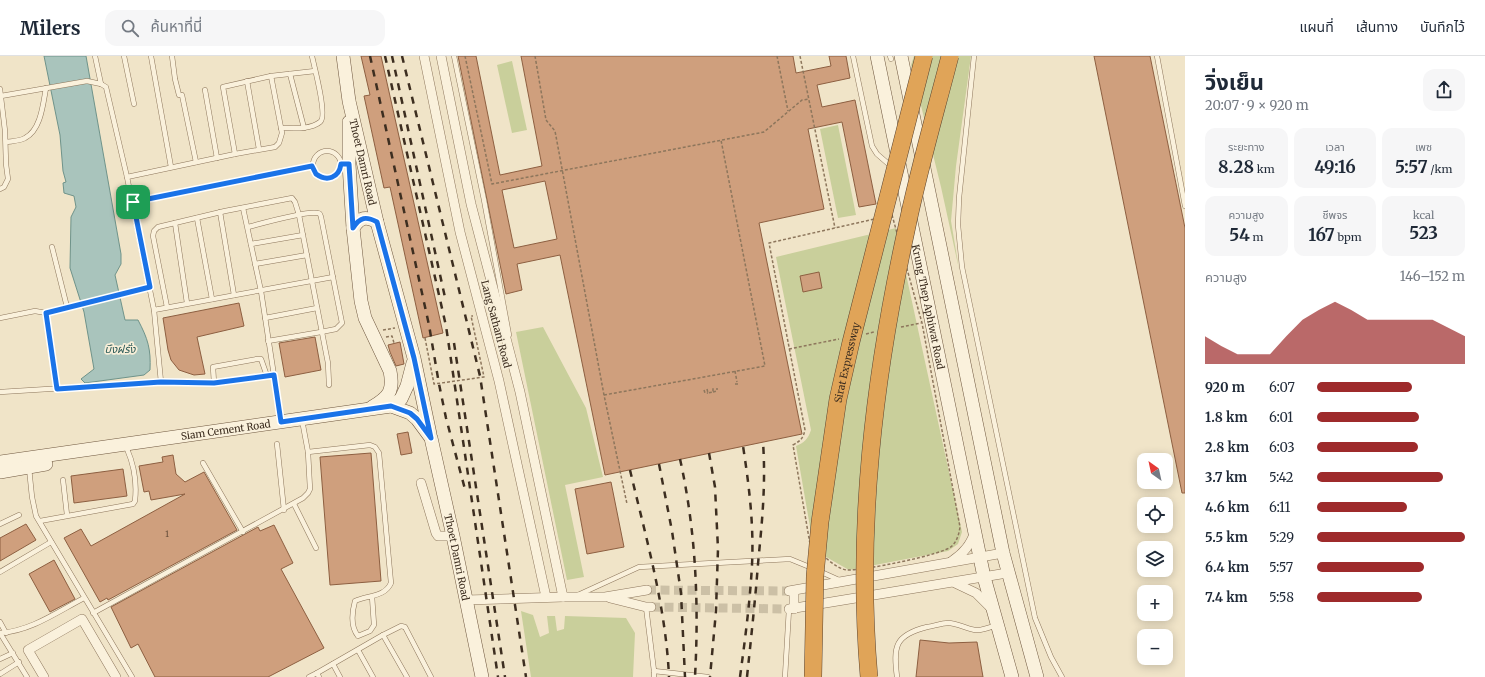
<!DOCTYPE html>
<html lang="th">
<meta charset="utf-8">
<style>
:root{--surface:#fff;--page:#f6f6f7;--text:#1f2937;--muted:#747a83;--line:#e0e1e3;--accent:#9e2a2b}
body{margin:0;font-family:Merriweather,"Noto Sans Thai",serif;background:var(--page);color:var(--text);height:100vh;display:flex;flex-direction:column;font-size:15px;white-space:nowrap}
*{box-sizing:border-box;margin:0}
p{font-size:13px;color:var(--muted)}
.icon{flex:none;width:22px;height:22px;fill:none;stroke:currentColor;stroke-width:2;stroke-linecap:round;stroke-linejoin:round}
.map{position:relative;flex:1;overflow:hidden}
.side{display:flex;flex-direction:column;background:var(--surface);width:300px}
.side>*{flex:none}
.needle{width:26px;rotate:327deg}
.controls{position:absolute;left:1137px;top:397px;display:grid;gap:8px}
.controls a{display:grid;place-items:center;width:36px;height:36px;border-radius:8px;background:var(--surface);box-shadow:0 2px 10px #0003;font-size:20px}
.pin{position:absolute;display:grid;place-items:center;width:34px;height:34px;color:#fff;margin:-17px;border-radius:8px;box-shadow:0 2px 6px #0006}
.round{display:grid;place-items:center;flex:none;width:42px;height:42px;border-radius:12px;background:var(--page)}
.overview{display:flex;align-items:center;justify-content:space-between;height:68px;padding:0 20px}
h1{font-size:22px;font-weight:700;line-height:30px}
.stats{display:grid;grid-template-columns:repeat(3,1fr);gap:6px;height:68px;padding:4px 20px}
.stats div{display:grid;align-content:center;border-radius:10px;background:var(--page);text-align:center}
.stats b{font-size:17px;font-weight:700}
.stats small{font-size:11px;font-weight:400}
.stats p{font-size:11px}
.chart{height:112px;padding:8px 20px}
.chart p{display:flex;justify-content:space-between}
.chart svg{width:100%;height:72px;margin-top:4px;fill:var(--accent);opacity:.7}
ul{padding:0 20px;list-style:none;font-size:13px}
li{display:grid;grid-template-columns:64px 48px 1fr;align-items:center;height:30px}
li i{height:10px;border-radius:5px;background:var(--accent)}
header{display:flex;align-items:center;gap:24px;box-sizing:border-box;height:56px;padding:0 20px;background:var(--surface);border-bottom:1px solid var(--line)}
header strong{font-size:19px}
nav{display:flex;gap:22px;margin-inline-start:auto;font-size:14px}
.search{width:280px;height:36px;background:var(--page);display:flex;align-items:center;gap:10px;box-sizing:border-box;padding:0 14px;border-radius:12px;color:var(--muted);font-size:15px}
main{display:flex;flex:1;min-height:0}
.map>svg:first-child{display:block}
.green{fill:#c9cf9b}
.water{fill:#a9c4bc;stroke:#6f938a}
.building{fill:#cf9f7d;stroke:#8d5f41;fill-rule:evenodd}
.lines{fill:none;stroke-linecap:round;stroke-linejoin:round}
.street-tunnel{stroke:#ccc0a6;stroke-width:9;stroke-dasharray:9 4.5;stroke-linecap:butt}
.lane-casing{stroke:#8d765c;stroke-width:5.5}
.street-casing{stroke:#8d765c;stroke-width:10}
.secondary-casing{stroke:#6f573f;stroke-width:14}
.path{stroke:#8d765c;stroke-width:1.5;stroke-dasharray:3 2;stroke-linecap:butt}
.lane{stroke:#faf1dc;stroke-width:4.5}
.street{stroke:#faf1dc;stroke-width:9}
.secondary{stroke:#faf1dc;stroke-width:13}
.rail{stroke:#3d2e20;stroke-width:2.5;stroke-dasharray:7 7;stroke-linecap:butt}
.highway-bridge-casing{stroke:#5b4430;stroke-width:18;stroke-linecap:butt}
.highway-bridge{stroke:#e0a458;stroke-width:17}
.route-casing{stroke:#fff;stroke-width:8}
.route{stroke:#1a73e8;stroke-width:5}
.labels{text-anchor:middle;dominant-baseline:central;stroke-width:3.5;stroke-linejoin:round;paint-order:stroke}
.number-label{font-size:8px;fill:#624a37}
.street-label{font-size:10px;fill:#3d2e20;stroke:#f7eed8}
.water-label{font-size:11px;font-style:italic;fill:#2f5d5a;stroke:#f7eed8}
</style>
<header>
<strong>Milers</strong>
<div class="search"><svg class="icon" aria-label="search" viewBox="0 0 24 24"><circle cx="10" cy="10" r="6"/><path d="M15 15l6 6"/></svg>ค้นหาที่นี่</div>
<nav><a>แผนที่</a><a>เส้นทาง</a><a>บันทึกไว้</a></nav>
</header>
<main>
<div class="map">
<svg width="1185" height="621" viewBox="0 0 1185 621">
<rect width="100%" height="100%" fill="#f0e4c8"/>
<g class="green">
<path d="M914,0H971L956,110L951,165L959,213L941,131L911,9Z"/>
<path d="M512,5L527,74L512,77L497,9Z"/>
<path d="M838,69L856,159L838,162L820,73Z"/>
<path d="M896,172L962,476L958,488L948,495L849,514L814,494L796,390C804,387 808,383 811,374L776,201Z"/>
<path d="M543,271L586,352L603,421L565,429L584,521L567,524L516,276Z"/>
<path d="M521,555L533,559L540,581L549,577L547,560H555L557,575L564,573L565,560L626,562L635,577L633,621H531Z"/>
</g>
<path class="water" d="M44,0H86L121,198V208L115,219L125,264H138C148,283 151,293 150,314L144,319L85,327L81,323L94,313L84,256L70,212L71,161L76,151L74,140L64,137L63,127L66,126L63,115L60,79Z"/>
<g class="building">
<path d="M361,0H381L443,277L423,282L390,131L384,132L364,40L370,39Z"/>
<path d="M458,0H476L500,119L542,110L521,0H793L796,17L831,10L829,0H846L850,22L817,29L822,51L855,44L876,148L859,151L842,66L808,73L824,153L759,167L802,378L605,419L560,199L517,208L522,234L506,238ZM545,125L557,183L514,192L502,134Z"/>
<path d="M1094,0H1150L1185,172V437H1182Z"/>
<path d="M819,216L822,232L803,236L800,220Z"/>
<path d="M239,247L244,270L197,281L205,318L194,319L179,314L171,304L168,294L163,262Z"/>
<path d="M315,281L321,314L285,321L279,287Z"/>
<path d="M400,286L404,308L396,310L390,296L388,289Z"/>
<path d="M408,376L412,397L401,399L397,378Z"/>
<path d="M371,397L381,525L330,529L320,401Z"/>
<path d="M173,399L176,418L185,426L204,416L237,474L108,544L107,542L100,546L64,482L81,473L91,490L185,438L151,444L149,435L144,436L139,410L163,406L162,401Z"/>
<path d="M123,413L127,440L74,447L71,420Z"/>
<path d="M611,426L624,491L587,498L575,433Z"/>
<path d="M26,468L36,484L0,505V482Z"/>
<path d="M274,469L293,507L281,513L324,592L268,621H155L138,588L131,592L111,551L258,471L260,475Z"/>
<path d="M54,504L75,543L50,556L29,518Z"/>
<path d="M920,584L949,587L977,586L983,621H916Z"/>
</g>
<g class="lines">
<g class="street-tunnel">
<path d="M647,534L789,535"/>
<path d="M651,551L789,553"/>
</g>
<defs>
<g id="lane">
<path d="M95,0L101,28"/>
<path d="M124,0L134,48"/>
<path d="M151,0L171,111"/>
<path d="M172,0L175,23L179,39"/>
<path d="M454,0L484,144L509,279"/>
<path d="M853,0L872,90L877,98L892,111"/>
<path d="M890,0L891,3"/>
<path d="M974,0L959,142L958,169L962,211L1035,562L1051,601L1062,621"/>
<path d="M1157,0L1185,150"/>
<path d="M290,18L304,72"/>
<path d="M247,25L259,93"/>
<path d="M0,33L5,75L6,108L8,123L4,131L0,133"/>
<path d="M205,34L217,102"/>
<path d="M182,39L196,106"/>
<path d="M1,40L87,25L101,28L106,31L127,121L154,254L333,221"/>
<path d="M281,72C293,72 310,74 320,66C328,61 314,10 312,0"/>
<path d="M6,86C13,85 20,85 25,82C41,74 43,48 46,32"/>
<circle cx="327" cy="109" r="14"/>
<path d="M235,98L223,31L271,20L315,15"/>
<path d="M127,121L235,98L275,91L279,87L282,77L271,20"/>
<path d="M133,146L312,110"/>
<path d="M243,152L261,235L281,365"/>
<path d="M220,156L234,239"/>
<path d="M197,162L212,243"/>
<path d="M175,167L187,247"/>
<path d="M248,171C259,168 308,155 317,157C320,157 320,158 321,161L342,267L336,273L321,276L268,285"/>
<path d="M251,188L303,179"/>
<path d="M52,191L67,251"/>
<path d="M255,208L307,199"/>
<path d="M167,251L153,180L154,175L158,171L225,155L292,142L295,146L299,159L328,307L329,329"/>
<path d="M154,254L161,326"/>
<path d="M46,257L150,231"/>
<path d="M0,262L35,255L46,257L57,333"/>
<path d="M265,262L317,252"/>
<path d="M214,327L213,311L257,303H261L267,320"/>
<path d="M0,336L161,326L214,327L273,319"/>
<path d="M277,388L284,454"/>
<path d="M308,396L370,389L375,391L379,397L391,527C385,541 368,539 355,545C352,556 350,570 358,580L370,575L374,569L372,540"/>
<path d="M203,407L243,476"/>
<path d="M29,412L32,441L36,460L132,621"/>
<path d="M63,424L67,459"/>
<path d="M294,448L316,492"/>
<path d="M40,465L133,448L135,445C137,427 134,409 127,393"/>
<path d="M0,468L19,459"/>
<path d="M819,515L839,524"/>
<path d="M0,516L51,486"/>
<path d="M578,539L639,511L790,503L812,512"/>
<path d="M646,551L654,615V621"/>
<path d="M93,557L303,442L308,437L310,433L308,396L302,364"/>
<path d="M0,566L6,577"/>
<path d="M0,577C31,575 57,556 84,542"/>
<path d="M0,577L27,621"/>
<path d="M383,579L407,621"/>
<path d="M358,594L373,621"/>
<path d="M0,603L13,597"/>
<path d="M333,608L340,621"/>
<path d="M654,615L708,621"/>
<path d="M0,618L19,606"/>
<path d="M309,621L317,617"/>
<path d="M319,621L317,617L383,579L401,570L405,571L431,621"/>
<path d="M785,621L789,553"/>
<path d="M897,621C893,590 895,579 927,571C934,570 942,567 948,567C958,567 966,573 975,574C982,575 990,571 997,569"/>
</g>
<g id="street">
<path d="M424,0L460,176L499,325L546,541"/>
<path d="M441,0L471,148L520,336L563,541"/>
<path d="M421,427L436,477L438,480H453"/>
<path d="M952,505C964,497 970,489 975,476"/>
<path d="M955,527L976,537L991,552"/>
<path d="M789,535L1003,497"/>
<path d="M794,535V553"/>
<path d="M610,542L646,551H651"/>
<path d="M466,544L563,541H605L647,534"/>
<path d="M789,553L1007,517"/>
<path d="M44,621L28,594L82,563L116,621"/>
</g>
<g id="secondary">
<path id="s1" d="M343,0L349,45L377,166L414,302L430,378"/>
<path id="s2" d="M877,0L984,521L1012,621"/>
<path d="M901,0L1003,497L1037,621"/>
<path d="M349,66V108L353,172L361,245L365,262L390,315C394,335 389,341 372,351"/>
<path d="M353,172C360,161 366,160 377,166"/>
<path d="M391,350L401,343L407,330L413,307"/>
<path id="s3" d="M0,406L391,350L410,357L417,363L431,382L453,480L482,621"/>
<path d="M0,416L46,408"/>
</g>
</defs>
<use href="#lane" class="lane-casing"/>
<use href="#street" class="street-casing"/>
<use href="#secondary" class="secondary-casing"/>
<g class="path">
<path d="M465,0L492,128L764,76L802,44L809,43"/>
<path d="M535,0L546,64L555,75L604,339L627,448"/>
<path d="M777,0L788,55"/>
<path d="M800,0L835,172"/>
<path d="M892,159L922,267L960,471C959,478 957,485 952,490C943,499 861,515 847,514C835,513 819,495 810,488L793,389C800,385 803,383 805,374L769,187Z"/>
<path d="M901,271L921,267"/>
<path d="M383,274L395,272"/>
<path d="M866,278L874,276"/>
<path d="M386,281L392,280L394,287"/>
<path d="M425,282L434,328L484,321L471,260H473"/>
<path d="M789,293L839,283"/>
<path d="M735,315L737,326"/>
<path d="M735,328H739"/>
<path d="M707,333L708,337L713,336V332"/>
<path d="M704,334L705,337H708"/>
<path d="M713,336L717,335V332"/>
<path d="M604,339L765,310L721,84"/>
</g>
<use href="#lane" class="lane"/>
<use href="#street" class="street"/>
<use href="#secondary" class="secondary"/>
<g class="rail">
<path d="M370,0L429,269L439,328L446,362L466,437"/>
<path d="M385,0L446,270L498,621"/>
<path d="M392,0L446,246"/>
<path d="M402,0L480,320L526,621"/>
<path d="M454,287L505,621"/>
<path d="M709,397L715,431L718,493L716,555L710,621"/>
<path d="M680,403C696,475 699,548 695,621"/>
<path d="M659,408L672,475L681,537L685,621"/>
<path d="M630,414C646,482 666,551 669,621"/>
<path d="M740,621C745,584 750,546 752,509C754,469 749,429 743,390"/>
<path d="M747,621C751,583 755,546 758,508C762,466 766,429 763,386"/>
</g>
<defs>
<g id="highway-bridge">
<path id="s4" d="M813,621L815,520L820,466L838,343L851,286L924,0"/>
<path d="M869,621C856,471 874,322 906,175C918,116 935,58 950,0"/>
</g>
</defs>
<use href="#highway-bridge" class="highway-bridge-casing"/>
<use href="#highway-bridge" class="highway-bridge"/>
</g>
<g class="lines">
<defs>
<path id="route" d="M341,108H349L353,172C360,161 366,160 377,166L414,302L431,382L417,363L410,357L391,350L281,366L274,319L214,327L161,326L57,333L46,257L150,231L133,146L312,110L316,118C327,126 339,122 341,108Z"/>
</defs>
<use href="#route" class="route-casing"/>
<use href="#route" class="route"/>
</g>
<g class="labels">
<g class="number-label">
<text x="167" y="478">1</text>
</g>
<g class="street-label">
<text stroke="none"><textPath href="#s1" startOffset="108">Thoet Damri Road</textPath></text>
<text stroke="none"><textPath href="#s2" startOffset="256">Krung Thep Aphiwat Road</textPath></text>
<text transform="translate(496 268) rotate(75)">Lang Sathani Road</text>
<text stroke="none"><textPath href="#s4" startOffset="317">Sirat Expressway</textPath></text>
<text stroke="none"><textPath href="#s3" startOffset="228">Siam Cement Road</textPath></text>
<text stroke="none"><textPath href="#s3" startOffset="570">Thoet Damri Road</textPath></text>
</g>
<g class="water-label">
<text x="120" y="293">บึงฝรั่ง</text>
</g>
</g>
</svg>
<div class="controls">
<a><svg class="needle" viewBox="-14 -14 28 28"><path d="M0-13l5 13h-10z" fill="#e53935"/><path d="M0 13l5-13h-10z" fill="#747a83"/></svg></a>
<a><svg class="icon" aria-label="locate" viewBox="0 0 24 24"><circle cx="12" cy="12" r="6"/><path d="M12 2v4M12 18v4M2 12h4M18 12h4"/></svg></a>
<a><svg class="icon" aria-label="layers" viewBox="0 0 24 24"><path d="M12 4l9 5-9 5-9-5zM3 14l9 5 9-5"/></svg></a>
<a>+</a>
<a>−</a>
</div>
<div class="pin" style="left:133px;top:146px;background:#1e9e55"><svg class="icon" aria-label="arrive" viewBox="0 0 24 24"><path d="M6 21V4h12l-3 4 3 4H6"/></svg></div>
</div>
<section class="side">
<div class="overview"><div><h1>วิ่งเย็น</h1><p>20:07 · 9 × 920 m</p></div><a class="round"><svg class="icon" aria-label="share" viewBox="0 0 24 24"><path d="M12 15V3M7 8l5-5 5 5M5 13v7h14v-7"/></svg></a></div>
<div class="stats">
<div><p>ระยะทาง</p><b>8.28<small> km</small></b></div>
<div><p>เวลา</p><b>49:16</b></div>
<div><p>เพซ</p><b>5:57<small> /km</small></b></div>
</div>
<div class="stats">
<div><p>ความสูง</p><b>54<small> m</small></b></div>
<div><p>ชีพจร</p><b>167<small> bpm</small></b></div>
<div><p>kcal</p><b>523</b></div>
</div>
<div class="chart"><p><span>ความสูง</span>146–152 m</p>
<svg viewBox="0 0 160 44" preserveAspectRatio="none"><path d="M0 44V27L10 33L20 38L30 38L40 38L50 27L60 17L70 11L80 6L90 11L100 17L110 17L120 17L130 17L140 17L150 22L160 27V44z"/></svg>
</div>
<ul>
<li><b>920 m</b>6:07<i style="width:64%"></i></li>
<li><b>1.8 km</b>6:01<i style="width:69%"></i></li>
<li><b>2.8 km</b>6:03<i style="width:68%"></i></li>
<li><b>3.7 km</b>5:42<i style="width:85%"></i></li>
<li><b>4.6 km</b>6:11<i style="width:61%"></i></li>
<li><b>5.5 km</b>5:29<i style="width:100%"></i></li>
<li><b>6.4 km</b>5:57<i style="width:72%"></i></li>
<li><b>7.4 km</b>5:58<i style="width:71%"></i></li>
</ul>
</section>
</main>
